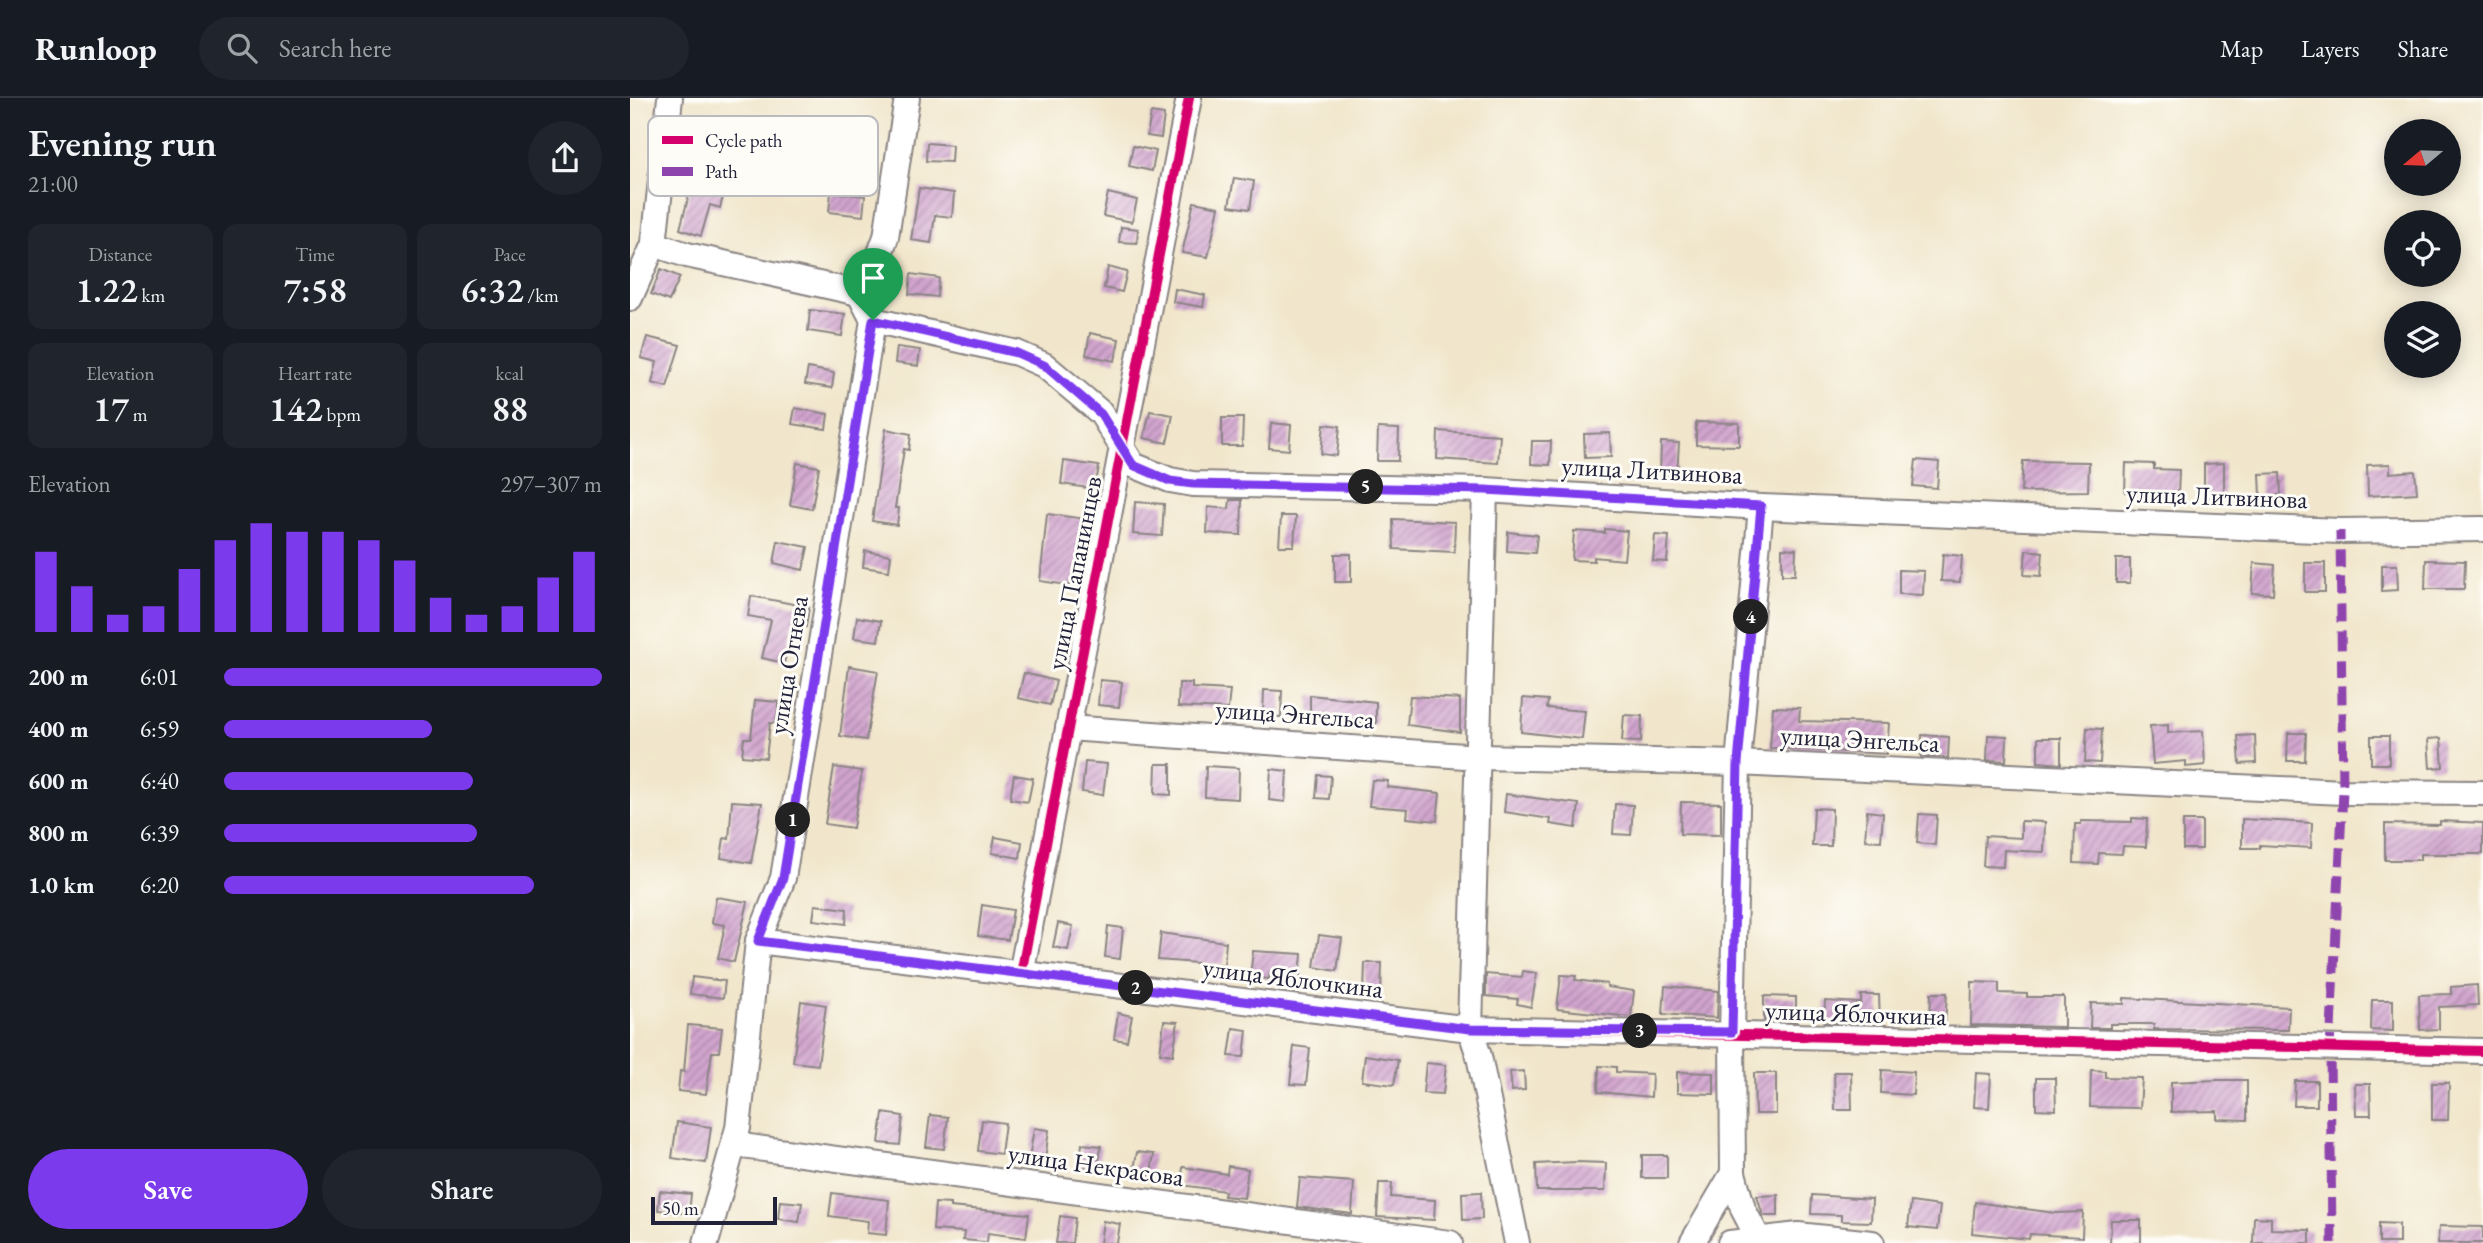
<!DOCTYPE html>
<meta charset="utf-8">
<style>
:root{--surface:#171b24;--page:#20242c;--text:#f1f3f6;--muted:#9ea1a6;--line:#363941;--accent:#7c3aed}
body{margin:0;font-family:"EB Garamond",serif;background:var(--page);color:var(--text);height:100vh;display:flex;flex-direction:column;font-size:26px;white-space:nowrap}
*{box-sizing:border-box;margin:0}
p{font-size:23px;color:var(--muted)}
.icon{flex:none;width:38px;height:38px;fill:none;stroke:currentColor;stroke-width:2;stroke-linecap:round;stroke-linejoin:round}
.map{position:relative;flex:1;overflow:hidden}
.side{display:flex;flex-direction:column;background:var(--surface);width:630px}
.side>*{flex:none}
.needle{width:46px;rotate:251deg}
.controls{position:absolute;left:1754px;top:21px;display:grid;gap:14px}
.controls a{display:grid;place-items:center;width:77px;height:77px;border-radius:50%;background:var(--surface);box-shadow:0 4px 18px #0003;font-size:35px}
.scale{position:absolute;left:21px;bottom:18px;width:126px;box-sizing:border-box;padding-left:7px;border:4px solid #22223b;border-top:0;font-size:19px;line-height:24px;white-space:nowrap;color:#22223b;-webkit-text-stroke:5px #fdfcf7;paint-order:stroke}
.pin{position:absolute;display:grid;place-items:center;width:60px;height:60px;color:#fff;margin:-72px -30px;border-radius:50% 50% 50% 0;rotate:-45deg;box-shadow:0 0 7px #0007}
.pin .icon{rotate:45deg}
.km{position:absolute;width:35px;height:35px;margin:-18px;border-radius:50%;background:#222;color:#fff;font-size:19px;line-height:35px;text-align:center}
.round{display:grid;place-items:center;flex:none;width:74px;height:74px;border-radius:37px;background:var(--page)}
.headline{display:flex;align-items:center;justify-content:space-between;height:119px;padding:0 28px}
h1{font-size:38px;font-weight:600;line-height:52px}
.metrics{display:grid;grid-template-columns:repeat(3,1fr);gap:10px;height:119px;padding:7px 28px}
.metrics div{display:grid;align-content:center;border-radius:14px;background:var(--page);text-align:center}
.metrics b{font-size:35px;font-weight:600}
.metrics small{font-size:19px;font-weight:400}
.metrics p{font-size:19px}
.chart{height:196px;padding:14px 28px}
.chart p{display:flex;justify-content:space-between}
.chart svg{width:100%;height:126px;margin-top:7px;stroke:var(--accent);stroke-width:6}
.primary-button{display:flex;gap:14px;margin-top:auto;padding:14px 28px}
.primary-button a{flex:1;height:80px;border-radius:42px;background:var(--accent);color:#fff;font-size:28px;font-weight:600;line-height:80px;text-align:center}
.primary-button a+a{background:var(--page);color:var(--text)}
ul{padding:0 28px;list-style:none;font-size:23px}
li{display:grid;grid-template-columns:112px 84px 1fr;align-items:center;height:52px}
li i{height:18px;border-radius:9px;background:var(--accent)}
header{display:flex;align-items:center;gap:42px;box-sizing:border-box;height:98px;padding:0 35px;background:var(--surface);border-bottom:2px solid var(--line)}
header strong{font-size:33px}
nav{display:flex;gap:38px;margin-inline-start:auto;font-size:24px}
.search{width:490px;height:63px;background:var(--page);display:flex;align-items:center;gap:18px;box-sizing:border-box;padding:0 24px;border-radius:38px;color:var(--muted);font-size:26px}
main{display:flex;flex:1;min-height:0}
.map>svg:first-child{display:block}
.building{fill:url(#building-hatch)}
.lines{fill:none;stroke-linecap:round;stroke-linejoin:round}
.minor-casing{stroke:#8a8483;stroke-width:28}
.minor{stroke:#fff;stroke-width:24}
.quiet{stroke:#8e44ad;stroke-width:9;stroke-dasharray:18 9;stroke-linecap:butt}
.cycleway-casing{stroke:#fdfcf7;stroke-width:15}
.cycleway{stroke:#d6006c;stroke-width:10}
.route-casing{stroke:#fff;stroke-width:14}
.route{stroke:#7c3aed;stroke-width:9}
.labels{text-anchor:middle;dominant-baseline:central;stroke-width:6;stroke-linejoin:round;paint-order:stroke}
.street-label{font-size:26px;fill:#22223b;stroke:#fdfcf7}
.key{fill:#fdfcf7;stroke:#bbbbbf;stroke-width:2}
.key-label{font-size:19px;fill:#22223b}
</style>
<header>
<strong>Runloop</strong>
<div class="search"><svg class="icon" aria-label="search" viewBox="0 0 24 24"><circle cx="10" cy="10" r="6"/><path d="M15 15l6 6"/></svg>Search here</div>
<nav><a>Map</a><a>Layers</a><a>Share</a></nav>
</header>
<main>
<section class="side">
<div class="headline"><div><h1>Evening run</h1><p>21:00</p></div><a class="round"><svg class="icon" aria-label="share" viewBox="0 0 24 24"><path d="M12 15V3M7 8l5-5 5 5M5 13v7h14v-7"/></svg></a></div>
<div class="metrics">
<div><p>Distance</p><b>1.22<small> km</small></b></div>
<div><p>Time</p><b>7:58</b></div>
<div><p>Pace</p><b>6:32<small> /km</small></b></div>
</div>
<div class="metrics">
<div><p>Elevation</p><b>17<small> m</small></b></div>
<div><p>Heart rate</p><b>142<small> bpm</small></b></div>
<div><p>kcal</p><b>88</b></div>
</div>
<div class="chart"><p><span>Elevation</span>297–307 m</p>
<svg viewBox="0 0 160 44" preserveAspectRatio="none"><path d="M5 44V16M15 44V28M25 44V38M35 44V35M45 44V22M55 44V12M65 44V6M75 44V9M85 44V9M95 44V12M105 44V19M115 44V32M125 44V38M135 44V35M145 44V25M155 44V16"/></svg>
</div>
<ul>
<li><b>200 m</b>6:01<i style="width:100%"></i></li>
<li><b>400 m</b>6:59<i style="width:55%"></i></li>
<li><b>600 m</b>6:40<i style="width:66%"></i></li>
<li><b>800 m</b>6:39<i style="width:67%"></i></li>
<li><b>1.0 km</b>6:20<i style="width:82%"></i></li>
</ul>
<div class="primary-button"><a>Save</a><a>Share</a></div>
</section>
<div class="map">
<svg width="1853" height="1145" viewBox="0 0 1853 1145">
<defs>
<pattern id="building-hatch" width="6" height="6" patternUnits="userSpaceOnUse" patternTransform="scale(1.75)"><rect width="6" height="6" fill="#d1a4ce"/><path d="M-1 1l2-2M0 6l6-6M5 7l2-2" fill="none" stroke="#a985a8"/></pattern>
</defs>
<rect width="100%" height="100%" fill="#fdfcf7"/>
<filter id="ink" filterUnits="userSpaceOnUse"><feTurbulence type="fractalNoise" baseFrequency=".0143" numOctaves="2"/><feDisplacementMap in="SourceGraphic" scale="14" xChannelSelector="R" yChannelSelector="G"/><feConvolveMatrix kernelMatrix="1 2 1 2 8 2 1 2 1" color-interpolation-filters="sRGB"/></filter>
<filter id="wash" filterUnits="userSpaceOnUse"><feTurbulence type="fractalNoise" baseFrequency=".00686" numOctaves="4" result="noise"/><feDisplacementMap in="SourceGraphic" scale="28" xChannelSelector="R" yChannelSelector="G"/><feGaussianBlur stdDeviation="1.57" result="paint"/><feColorMatrix in="noise" values="0 0 0 0 0 0 0 0 0 0 0 0 0 0 0 0 0 1.4 0 .05"/><feComposite in="paint" operator="in"/></filter>
<g filter="url(#wash)">
<rect width="100%" height="100%" fill="#f1e6cb"/>
<g id="blocks">
<g class="building">
<path d="M521,15L534,17L531,40L517,38Z"/>
<path d="M297,45L322,47L321,64L296,63Z"/>
<path d="M503,48L526,53L522,73L499,68Z"/>
<path d="M604,80L624,83L620,111L599,108Z"/>
<path d="M62,85L94,95L90,110L80,107L71,138L50,131Z"/>
<path d="M289,90L324,95L322,119L305,117L301,145L281,142Z"/>
<path d="M201,94L235,98L233,118L199,114Z"/>
<path d="M478,95L507,102L502,124L473,118Z"/>
<path d="M564,104L589,109L578,159L552,155Z"/>
<path d="M491,129L508,131L507,145L489,144Z"/>
<path d="M478,169L497,174L492,194L474,190Z"/>
<path d="M31,171L50,179L39,203L21,196Z"/>
<path d="M281,176L309,180L307,199L279,196Z"/>
<path d="M545,191L575,197L573,209L543,204Z"/>
<path d="M180,212L215,216L212,238L178,233Z"/>
<path d="M460,235L489,241L485,263L456,257Z"/>
<path d="M17,239L50,247L37,289L22,285L27,264L11,260Z"/>
<path d="M267,249L290,252L288,268L265,265Z"/>
<path d="M178,270L204,275L202,290L175,286Z"/>
<path d="M165,310L198,316L196,331L162,326Z"/>
<path d="M520,313L543,317L537,345L514,340Z"/>
<path d="M592,320H613L612,348H592Z"/>
<path d="M1066,324L1109,325V348L1066,347Z"/>
<path d="M641,325L661,327L659,352L639,350Z"/>
<path d="M694,326L710,328L707,358L691,356Z"/>
<path d="M748,330L769,331L768,363H747Z"/>
<path d="M256,331L281,336L279,352L274,351L265,410H269L267,427L242,423Z"/>
<path d="M808,333L870,337L868,365L807,361Z"/>
<path d="M980,335L981,359L955,360L954,336Z"/>
<path d="M902,343H921L920,367L901,366Z"/>
<path d="M1031,344L1049,345L1047,377L1030,376Z"/>
<path d="M1286,362L1309,364L1307,390L1283,388Z"/>
<path d="M434,363L469,368L465,391L431,386Z"/>
<path d="M1393,363L1459,364L1458,393L1391,394Z"/>
<path d="M167,365L189,369L182,411L160,407Z"/>
<path d="M1496,365L1524,366V371L1549,372L1548,398L1495,394Z"/>
<path d="M1594,365V399H1574V366Z"/>
<path d="M1760,366V375L1785,373L1787,395L1738,398L1737,367Z"/>
<path d="M1650,375L1651,397L1631,398L1630,376Z"/>
<path d="M600,402H612L611,437L577,435L578,409L599,411Z"/>
<path d="M505,404L534,406L532,438L503,436Z"/>
<path d="M417,416L457,421L444,488L410,483Z"/>
<path d="M651,418H666L664,448H649Z"/>
<path d="M763,421L825,424L824,454L764,451Z"/>
<path d="M975,431L997,433L994,462L964,459V463L942,462L944,433L975,435Z"/>
<path d="M878,434L907,437L905,455L877,453Z"/>
<path d="M1025,437L1039,438L1037,464L1023,463Z"/>
<path d="M148,443L178,449L173,472L144,465Z"/>
<path d="M1152,450L1166,451L1165,477H1152Z"/>
<path d="M1396,452L1413,454L1411,478L1394,477Z"/>
<path d="M235,453L261,457L259,473L233,469Z"/>
<rect x="705" y="456" width="16" height="28"/>
<path d="M1313,456L1332,458L1330,484L1311,483Z"/>
<rect x="1486" y="461" width="14" height="24"/>
<path d="M1796,462L1835,463L1834,491H1795Z"/>
<path d="M1624,465L1645,467L1643,496L1622,495Z"/>
<rect x="1675" y="465" width="20" height="29"/>
<path d="M1752,467H1767L1768,492L1752,493Z"/>
<path d="M1269,472L1294,473L1293,497L1269,496Z"/>
<path d="M121,498L179,509L176,529L163,526L154,565L132,560L141,522L118,518Z"/>
<path d="M227,519L251,523L248,543L224,540Z"/>
<path d="M219,568L248,573L236,642L210,638Z"/>
<path d="M394,575L426,583L420,607L388,600Z"/>
<path d="M470,582L492,584L489,609L468,607Z"/>
<path d="M549,585H562V590L600,592L598,611L548,609Z"/>
<path d="M634,592L652,593L651,619L633,618Z"/>
<path d="M680,597L746,604V626H725L726,621L680,620Z"/>
<path d="M780,598L830,601V634L777,627Z"/>
<path d="M893,600L918,602L917,610L955,613L952,641L891,634Z"/>
<path d="M125,602L149,604L146,625H140L136,660L112,658L114,640H121Z"/>
<path d="M1143,609L1170,610L1169,623L1259,625L1257,656L1140,650Z"/>
<path d="M994,617L1012,618L1011,644L992,643Z"/>
<path d="M1538,627V635L1573,633L1575,667L1556,669V663L1523,666L1520,628Z"/>
<path d="M1457,630L1472,631L1470,665L1455,664Z"/>
<path d="M1658,635H1676L1675,663H1657Z"/>
<path d="M1292,637L1319,639L1318,660L1291,659Z"/>
<path d="M1358,637L1377,638L1376,663L1357,662Z"/>
<path d="M1625,637L1626,665L1610,666L1608,638Z"/>
<rect x="1741" y="638" width="18" height="28"/>
<path d="M1408,640H1431V666L1408,664Z"/>
<path d="M1811,640L1813,669L1800,670L1798,641Z"/>
<path d="M455,664L477,666L473,697L452,694Z"/>
<path d="M526,666H541V697L525,696Z"/>
<path d="M576,668L609,670L608,701L575,699Z"/>
<path d="M204,669L232,673L223,730L195,726Z"/>
<path d="M641,671L657,673L655,704L639,702Z"/>
<path d="M384,677L403,680L398,704L380,701Z"/>
<path d="M688,677L701,678L699,701L686,700Z"/>
<path d="M742,682L758,683L757,689L810,695L807,723L777,720L778,711L739,708Z"/>
<path d="M876,696L949,706L946,730L920,726L921,721L874,714Z"/>
<path d="M102,703L132,705L121,765L91,760L94,740L99,741Z"/>
<path d="M1051,704L1091,705V737L1050,736Z"/>
<path d="M985,706L1003,707L1001,737L983,736Z"/>
<path d="M1184,710L1202,711L1201,748H1182Z"/>
<path d="M1237,713L1253,715L1251,743L1235,742Z"/>
<path d="M1289,716L1307,717L1305,747L1287,745Z"/>
<path d="M1502,720L1517,721L1516,749L1493,748L1492,756L1469,755L1468,766L1444,765L1445,726H1451V723L1502,724Z"/>
<path d="M1612,721L1682,725L1681,750L1630,747V750H1612Z"/>
<path d="M1391,723L1415,724L1414,754L1374,752L1373,769L1353,768L1355,738L1391,740Z"/>
<rect x="1553" y="723" width="19" height="28"/>
<path d="M1810,723L1853,725V756H1790V762H1755V726L1810,727Z"/>
<path d="M365,739L392,744L390,760L362,755Z"/>
<path d="M86,799L118,804L104,864L88,860L95,827L82,825Z"/>
<path d="M185,807L217,811L216,826L183,822Z"/>
<path d="M352,807L383,812L378,842L348,838Z"/>
<path d="M428,825L443,828L438,852L423,849Z"/>
<path d="M478,828L493,830L490,861L475,859Z"/>
<path d="M531,835L596,844L594,867L528,862Z"/>
<path d="M689,837L712,840L707,873L684,869Z"/>
<path d="M623,853L672,856L670,878L640,875L639,881L620,879Z"/>
<path d="M735,865H752L751,895L734,894Z"/>
<path d="M893,873L907,875L901,909L887,906L888,901L856,898V876L892,879Z"/>
<path d="M931,877L946,878L945,882L977,886V889L1004,893L1001,919L927,911Z"/>
<path d="M62,879L95,883L93,900L60,896Z"/>
<path d="M1342,884L1369,885V895L1397,896V899H1434V929L1341,927Z"/>
<path d="M1847,887L1848,907L1809,909V931L1790,932L1789,897L1821,896V889Z"/>
<path d="M1035,888L1088,893L1087,920L1033,916Z"/>
<path d="M1301,895H1317L1315,926L1300,925Z"/>
<path d="M1231,897H1249L1250,925L1194,924L1195,903L1231,905Z"/>
<path d="M1134,898L1166,899V923L1134,922Z"/>
<path d="M1494,900L1659,909L1658,932L1524,931V926H1480V930H1460L1461,905L1494,906Z"/>
<path d="M1742,902H1763V933L1741,932Z"/>
<path d="M171,903L196,907L188,967L163,964Z"/>
<path d="M488,915L502,918L497,943L484,941Z"/>
<path d="M534,923L548,924L543,957L530,955Z"/>
<path d="M58,927L92,930L89,954H82L76,996L48,993L50,973L54,974Z"/>
<path d="M603,930L617,932L614,959L599,958Z"/>
<path d="M664,948L680,950L676,987L660,986Z"/>
<path d="M735,957L768,962L764,987L732,983Z"/>
<path d="M796,965L816,967L813,996L793,995Z"/>
<path d="M969,968L986,969V974L1022,976L1021,999L968,994Z"/>
<path d="M1252,972L1284,974L1283,997L1251,995Z"/>
<path d="M1461,972L1475,973V979L1512,980L1510,1010L1460,1009Z"/>
<path d="M894,973L895,992L882,993L880,974Z"/>
<path d="M1047,974L1084,975V996L1047,995Z"/>
<path d="M1204,974H1221L1222,1012H1205Z"/>
<path d="M1124,975H1146V1016H1125Z"/>
<path d="M1346,975L1361,976L1359,1010L1344,1009Z"/>
<path d="M1406,980H1425L1426,1012L1406,1011Z"/>
<path d="M1587,982H1617V1022L1587,1021V1013L1541,1014V984Z"/>
<path d="M1665,983H1687V1008H1664Z"/>
<path d="M1802,985H1819L1818,1022H1802Z"/>
<path d="M1725,986H1740L1741,1017H1726Z"/>
<path d="M253,1015L273,1018L270,1047L249,1045Z"/>
<path d="M300,1017L318,1019L314,1051L296,1049Z"/>
<path d="M352,1022L375,1025L371,1056L348,1053Z"/>
<path d="M47,1024L81,1029L76,1065L42,1060Z"/>
<path d="M404,1030L419,1032L414,1069L398,1067Z"/>
<path d="M452,1046L471,1048L468,1071L449,1069Z"/>
<path d="M507,1054L524,1056L520,1079L503,1077Z"/>
<rect x="1012" y="1057" width="25" height="23"/>
<path d="M946,1064L976,1065L975,1093H907L906,1066Z"/>
<path d="M598,1068L618,1071L614,1100L594,1098L595,1093L551,1087L553,1069L597,1076Z"/>
<path d="M670,1080L724,1084L722,1116L667,1109Z"/>
<path d="M749,1085H762L761,1099L805,1102L804,1122L747,1119Z"/>
<path d="M30,1093L61,1096L59,1116L28,1112Z"/>
<path d="M851,1094L852,1121L833,1122L832,1095Z"/>
<path d="M202,1095L259,1102L256,1137L237,1135L238,1123L199,1118Z"/>
<path d="M1148,1097V1118H1133L1127,1098Z"/>
<path d="M1182,1097L1242,1101L1241,1124L1211,1123V1117L1181,1116Z"/>
<path d="M150,1103L172,1105L169,1124L148,1121Z"/>
<path d="M1281,1104L1310,1108L1307,1132L1278,1129Z"/>
<path d="M1345,1104L1425,1115L1453,1114L1452,1139L1400,1136L1399,1141L1342,1135Z"/>
<path d="M305,1105L320,1106V1109L399,1116L396,1140L358,1135L357,1144L333,1142L334,1134L303,1132Z"/>
<path d="M430,1118L445,1120L442,1145H426Z"/>
<path d="M1624,1119L1641,1120V1131L1680,1132V1145H1623Z"/>
<path d="M1481,1122H1511V1145H1480Z"/>
<path d="M473,1123L490,1126L487,1145H470Z"/>
<path d="M1749,1125L1769,1126V1145H1749Z"/>
<path d="M1809,1128L1853,1129V1145H1808Z"/>
</g>
</g>
</g>
<g filter="url(#ink)">
<use href="#blocks" fill-opacity="0" stroke="#8a8483" stroke-width="2"/>
<g class="lines">
<defs>
<g id="minor">
<path d="M24,146L57,157L229,195"/>
<path d="M0,200L24,146L40,0"/>
<path d="M243,222L387,255L414,267L471,315L503,367L540,382L563,386L855,392L1131,409L1710,433L1853,431"/>
<path d="M855,392L840,931L849,958L887,1145"/>
<path d="M438,630L849,659L1108,665L1713,694L1853,695"/>
<path d="M128,843L840,931L1853,953"/>
<path d="M391,876L559,0"/>
<path d="M105,1047L820,1145"/>
<path d="M1128,1140L1113,1111L1103,1075L1102,935L1108,665L1131,409"/>
<path d="M76,1145L108,1030L128,843L153,780L243,222L229,195L244,171L256,139L277,0"/>
<path d="M1062,1145L1103,1075"/>
<path d="M1100,1145L1168,1137L1242,1145"/>
</g>
</defs>
<use href="#minor" class="minor-casing"/>
<use href="#minor" class="minor"/>
<path class="quiet" d="M1702,1145L1700,951L1713,694L1710,433"/>
<defs>
<path id="cycleway" d="M559,0L391,876L840,931L1853,953"/>
</defs>
<use href="#cycleway" class="cycleway-casing"/>
<use href="#cycleway" class="cycleway"/>
</g>
</g>
<g class="lines" filter="url(#ink)">
<defs>
<path id="route" d="M243,222L387,255L414,267L471,316L503,367L540,383L563,386L855,392L1131,408L1108,665L1102,934L840,931L128,843L153,780Z"/>
</defs>
<use href="#route" class="route-casing"/>
<use href="#route" class="route"/>
</g>
<g class="labels">
<g class="street-label">
<text transform="translate(1022 372) rotate(3)">улица Литвинова</text>
<text transform="translate(1587 398) rotate(2)">улица Литвинова</text>
<text transform="translate(444 475) rotate(-79)">улица Папанинцев</text>
<text transform="translate(158 567) rotate(-81)">улица Огнева</text>
<text transform="translate(665 616) rotate(4)">улица Энгельса</text>
<text transform="translate(1230 641) rotate(3)">улица Энгельса</text>
<text transform="translate(663 880) rotate(7)">улица Яблочкина</text>
<text transform="translate(1226 915) rotate(2)">улица Яблочкина</text>
<text transform="translate(466 1067) rotate(8)">улица Некрасова</text>
</g>
</g>
<rect x="18" y="18" width="230" height="80" rx="10" class="key"/>
<rect x="32" y="38" width="31" height="8" fill="#d6006c"/>
<rect x="32" y="69" width="31" height="9" fill="#8e44ad"/>
<g class="key-label">
<text x="75" y="49">Cycle path</text>
<text x="75" y="80">Path</text>
</g>
</svg>
<div class="controls">
<a><svg class="needle" viewBox="-14 -14 28 28"><path d="M0-13l5 13h-10z" fill="#e53935"/><path d="M0 13l5-13h-10z" fill="#9ea1a6"/></svg></a>
<a><svg class="icon" aria-label="locate" viewBox="0 0 24 24"><circle cx="12" cy="12" r="6"/><path d="M12 2v4M12 18v4M2 12h4M18 12h4"/></svg></a>
<a><svg class="icon" aria-label="layers" viewBox="0 0 24 24"><path d="M12 4l9 5-9 5-9-5zM3 14l9 5 9-5"/></svg></a>
</div>
<div class="scale">50 m</div>
<div class="pin" style="left:243px;top:222px;background:#1e9e55"><svg class="icon" aria-label="arrive" viewBox="0 0 24 24"><path d="M6 21V4h12l-3 4 3 4H6"/></svg></div>
<b class="km" style="left:163px;top:722px">1</b>
<b class="km" style="left:506px;top:890px">2</b>
<b class="km" style="left:1010px;top:933px">3</b>
<b class="km" style="left:1121px;top:519px">4</b>
<b class="km" style="left:736px;top:389px">5</b>
</div>
</main>
